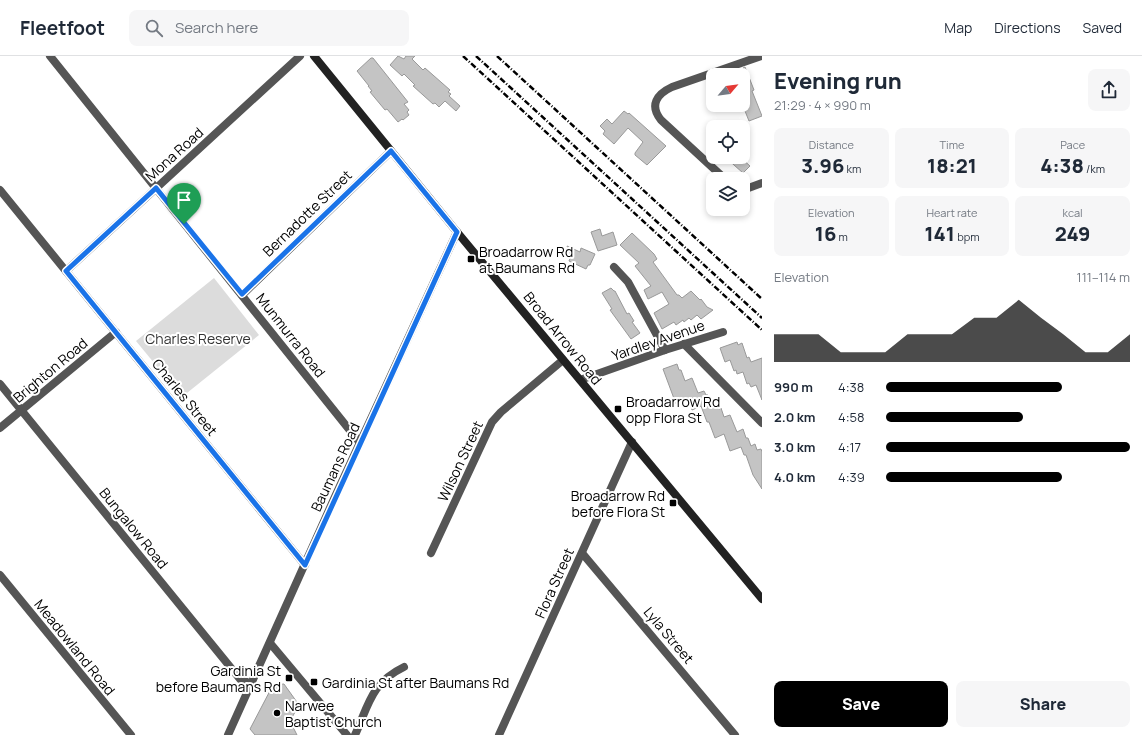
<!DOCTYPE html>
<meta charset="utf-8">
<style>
:root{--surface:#fff;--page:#f6f6f7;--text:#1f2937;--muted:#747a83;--line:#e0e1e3;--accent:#000}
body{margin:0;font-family:Manrope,sans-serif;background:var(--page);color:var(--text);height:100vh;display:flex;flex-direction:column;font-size:15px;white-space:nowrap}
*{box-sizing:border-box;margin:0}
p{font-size:13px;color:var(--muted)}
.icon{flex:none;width:22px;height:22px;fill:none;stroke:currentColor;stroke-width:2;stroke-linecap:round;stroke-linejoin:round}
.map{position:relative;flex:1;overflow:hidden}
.side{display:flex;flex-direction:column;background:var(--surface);width:380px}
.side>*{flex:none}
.needle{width:26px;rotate:61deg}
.tools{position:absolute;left:706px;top:12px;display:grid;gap:8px}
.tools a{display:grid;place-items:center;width:44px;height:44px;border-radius:8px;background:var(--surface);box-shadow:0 2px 6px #0003;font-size:20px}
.pin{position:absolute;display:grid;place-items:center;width:34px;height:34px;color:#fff;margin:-41px -17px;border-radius:50% 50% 50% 0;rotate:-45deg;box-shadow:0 0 4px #0007}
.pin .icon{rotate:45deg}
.round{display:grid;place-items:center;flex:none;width:42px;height:42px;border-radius:8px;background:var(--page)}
.summary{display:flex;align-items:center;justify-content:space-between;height:68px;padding:0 12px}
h1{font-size:22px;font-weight:800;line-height:30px}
.stats{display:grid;grid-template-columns:repeat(3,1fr);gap:6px;height:68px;padding:4px 12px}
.stats div{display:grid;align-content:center;border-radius:8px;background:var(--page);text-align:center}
.stats b{font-size:20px;font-weight:800}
.stats small{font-size:11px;font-weight:400}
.stats p{font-size:11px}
.chart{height:112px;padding:8px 12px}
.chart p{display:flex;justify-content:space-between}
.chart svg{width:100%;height:72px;margin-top:4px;fill:var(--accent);opacity:.7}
.cta{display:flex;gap:8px;margin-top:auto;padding:8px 12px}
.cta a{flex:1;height:46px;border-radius:8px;background:var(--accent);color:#fff;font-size:16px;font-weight:800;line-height:46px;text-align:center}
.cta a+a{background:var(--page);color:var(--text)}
ul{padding:0 12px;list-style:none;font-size:13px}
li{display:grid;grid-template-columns:64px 48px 1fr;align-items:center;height:30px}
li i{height:10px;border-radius:5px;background:var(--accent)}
header{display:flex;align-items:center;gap:24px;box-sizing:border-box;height:56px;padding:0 20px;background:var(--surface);border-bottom:1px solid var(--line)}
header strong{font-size:19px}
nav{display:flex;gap:22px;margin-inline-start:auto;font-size:14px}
.search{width:280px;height:36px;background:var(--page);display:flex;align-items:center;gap:10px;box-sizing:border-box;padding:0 14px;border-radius:8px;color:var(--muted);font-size:15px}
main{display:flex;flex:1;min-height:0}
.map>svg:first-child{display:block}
.green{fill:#dcdcdc}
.building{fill:#c4c4c4;stroke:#999}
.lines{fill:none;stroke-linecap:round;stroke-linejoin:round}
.street{stroke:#555;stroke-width:8}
.secondary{stroke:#222;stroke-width:8}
.rail{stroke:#000;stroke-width:2.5;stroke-dasharray:6 2 1 2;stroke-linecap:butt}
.route-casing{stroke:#fff;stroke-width:8}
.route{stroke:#1a73e8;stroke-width:5}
.poi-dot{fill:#000;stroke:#fff;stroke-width:1.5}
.labels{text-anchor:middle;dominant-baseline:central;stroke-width:4;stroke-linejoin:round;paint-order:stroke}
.street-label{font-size:14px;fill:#000;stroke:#fff}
.poi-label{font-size:14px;fill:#000;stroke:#fff;text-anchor:start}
.park-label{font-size:14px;fill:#333;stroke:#fff}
</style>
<header>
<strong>Fleetfoot</strong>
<div class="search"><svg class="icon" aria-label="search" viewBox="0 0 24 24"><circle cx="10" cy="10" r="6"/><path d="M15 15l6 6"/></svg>Search here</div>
<nav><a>Map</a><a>Directions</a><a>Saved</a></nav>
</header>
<main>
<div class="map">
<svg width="762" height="679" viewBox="0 0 762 679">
<rect width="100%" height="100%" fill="#fff"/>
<path class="green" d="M214,222L259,279L182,341L136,285Z"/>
<g class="building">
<path d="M398,0L404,3L406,0H415L412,3L423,14L425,12L450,34L448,36L451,38L449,40L460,50L456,55L445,45L439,51L435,47L433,48L413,30L415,29L404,18L402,20L390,9Z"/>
<path d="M371,2H373L408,46L404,48L409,54L407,56L409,59L403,64L402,63L398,66L387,53L385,54L370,36L372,35L368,30H369L357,15Z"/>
<path d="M745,11L754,34L752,35L762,60L749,65L743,50V12Z"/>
<path d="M624,55L628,58L629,57L666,90L647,109L635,99V97L643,86L628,72L614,88L603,78L605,75L600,70L607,63L612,68Z"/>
<path d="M725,101H740L750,110L743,117Z"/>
<path d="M600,173L602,180L613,176L617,189L598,195L591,176Z"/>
<path d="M632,177L654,198L657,203L653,206L677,239H679L682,242L691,235L700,244L701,243L707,251L713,254L701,263L697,259L691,264L689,262L684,266L683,264L676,269L674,266L662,273L654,257L669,248L662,236L648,243L644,234L651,230L635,210L639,207L620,189Z"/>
<path d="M567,190L580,196L581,192L595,198L590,209H588L586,213L569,205L571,200Z"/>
<path d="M611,232L614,235H615L627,258L629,257L634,265L632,266L640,277L631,283L610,254L612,253L602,237Z"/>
<path d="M737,286L738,289L742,287L747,302L749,301L751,306L762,302V344L756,329L751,331L749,327L747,328L743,316L737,318L736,314L734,315L730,304L725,306L720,292Z"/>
<path d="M677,308L679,314H681L685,325L692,322L698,337L704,335L706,339H708L711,348L713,347L714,350L718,349L719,353L721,352L724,361L730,359L737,376L743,373L746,382H748L751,390L755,388L757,394L761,393L762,396V433L753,419L746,399H744L741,391L730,395L724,378L715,382L709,366H707L701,350L692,354L689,344L676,348L663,313Z"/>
<path d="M284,628L299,649L290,665L297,679H255L250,673L273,629Z"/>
</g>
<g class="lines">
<g class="street">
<path d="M50,0L360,387"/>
<path d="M725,123L661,64C649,49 657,38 672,31L761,0"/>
<path d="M0,134L305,509"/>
<path d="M743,134L762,127"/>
<path d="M614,211L628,226L665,294"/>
<path d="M66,215L300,0"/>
<path d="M242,239L391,95"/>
<path d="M684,288L762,367"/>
<path d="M580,324L665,294L723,276"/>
<path d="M0,328L240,623L251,628"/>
<path d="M0,372L116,276"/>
<path d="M431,497L492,366L501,356L563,304"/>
<path d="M582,497L735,679"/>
<path d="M0,519L131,679"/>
<path d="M270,587L347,679"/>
<path d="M228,679L334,443L457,176"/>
<path d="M355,679C369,648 371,627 404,611"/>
<path d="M499,679L632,386"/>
</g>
<path class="secondary" d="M314,0L457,176L762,543"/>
<g class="rail">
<path d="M463,0L762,274"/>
<path d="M476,0L762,262"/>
<path d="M497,0L762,243"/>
</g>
</g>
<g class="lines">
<defs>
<path id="route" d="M391,95L457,176L305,509L66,215L156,132L242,238Z"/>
</defs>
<use href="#route" class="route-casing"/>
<use href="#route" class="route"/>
</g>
<g class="poi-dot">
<rect x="467" y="199" width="8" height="8" rx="2"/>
<rect x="614" y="349" width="8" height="8" rx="2"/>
<rect x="669" y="443" width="8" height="8" rx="2"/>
<rect x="285" y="618" width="8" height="8" rx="2"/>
<rect x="310" y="622" width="8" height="8" rx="2"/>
<circle cx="277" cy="657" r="4"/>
</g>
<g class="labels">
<g class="street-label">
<text transform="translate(174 98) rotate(-42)">Mona Road</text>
<text transform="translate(307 157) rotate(-44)">Bernadotte Street</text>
<text transform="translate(291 279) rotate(52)">Munmurra Road</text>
<text transform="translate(563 282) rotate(51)">Broad Arrow Road</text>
<text transform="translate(658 284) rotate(-19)">Yardley Avenue</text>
<text transform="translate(50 314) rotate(-40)">Brighton Road</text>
<text transform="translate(185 341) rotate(51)">Charles Street</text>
<text transform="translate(460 405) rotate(-65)">Wilson Street</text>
<text transform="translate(335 411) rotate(-65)">Baumans Road</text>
<text transform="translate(134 472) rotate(51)">Bungalow Road</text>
<text transform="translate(554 527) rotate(-66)">Flora Street</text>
<text transform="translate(669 579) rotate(50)">Lyla Street</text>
<text transform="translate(75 591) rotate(51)">Meadowland Road</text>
</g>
<g class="poi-label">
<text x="479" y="195">Broadarrow Rd<tspan x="479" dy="16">at Baumans Rd</tspan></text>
<text x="626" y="345">Broadarrow Rd<tspan x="626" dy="16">opp Flora St</tspan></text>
<text x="665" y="439" text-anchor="end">Broadarrow Rd<tspan x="665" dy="16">before Flora St</tspan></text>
<text x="281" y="614" text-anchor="end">Gardinia St<tspan x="281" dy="16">before Baumans Rd</tspan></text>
<text x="322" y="626">Gardinia St after Baumans Rd</text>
<text x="285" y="649">Narwee<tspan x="285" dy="16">Baptist Church</tspan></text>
</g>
<g class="park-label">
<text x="198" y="282">Charles Reserve</text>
</g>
</g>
</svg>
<div class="tools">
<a><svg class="needle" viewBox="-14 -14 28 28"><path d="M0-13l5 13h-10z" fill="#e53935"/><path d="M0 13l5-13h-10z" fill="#747a83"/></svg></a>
<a><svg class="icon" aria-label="locate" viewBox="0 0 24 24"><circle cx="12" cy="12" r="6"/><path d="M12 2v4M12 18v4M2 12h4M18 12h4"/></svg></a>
<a><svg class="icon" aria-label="layers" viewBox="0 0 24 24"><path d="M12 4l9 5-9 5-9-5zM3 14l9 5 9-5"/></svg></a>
</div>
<div class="pin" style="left:184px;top:168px;background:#1e9e55"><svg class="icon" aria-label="arrive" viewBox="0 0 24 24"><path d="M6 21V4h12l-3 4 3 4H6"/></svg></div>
</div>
<section class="side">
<div class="summary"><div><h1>Evening run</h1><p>21:29 · 4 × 990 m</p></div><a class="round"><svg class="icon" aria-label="share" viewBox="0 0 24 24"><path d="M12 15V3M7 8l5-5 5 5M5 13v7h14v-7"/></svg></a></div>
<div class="stats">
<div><p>Distance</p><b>3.96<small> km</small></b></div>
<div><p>Time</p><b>18:21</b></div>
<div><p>Pace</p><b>4:38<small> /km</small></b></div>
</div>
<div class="stats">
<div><p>Elevation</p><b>16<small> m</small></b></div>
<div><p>Heart rate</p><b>141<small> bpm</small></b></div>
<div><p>kcal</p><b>249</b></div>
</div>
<div class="chart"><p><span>Elevation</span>111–114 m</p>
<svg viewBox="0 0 160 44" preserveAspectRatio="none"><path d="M0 44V27L10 27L20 27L30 38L40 38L50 38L60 27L70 27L80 27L90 17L100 17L110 6L120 17L130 27L140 38L150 38L160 27V44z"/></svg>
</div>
<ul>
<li><b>990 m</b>4:38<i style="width:72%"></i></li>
<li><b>2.0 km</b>4:58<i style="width:56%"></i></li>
<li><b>3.0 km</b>4:17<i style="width:100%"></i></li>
<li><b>4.0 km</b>4:39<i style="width:72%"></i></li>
</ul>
<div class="cta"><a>Save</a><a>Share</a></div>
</section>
</main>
